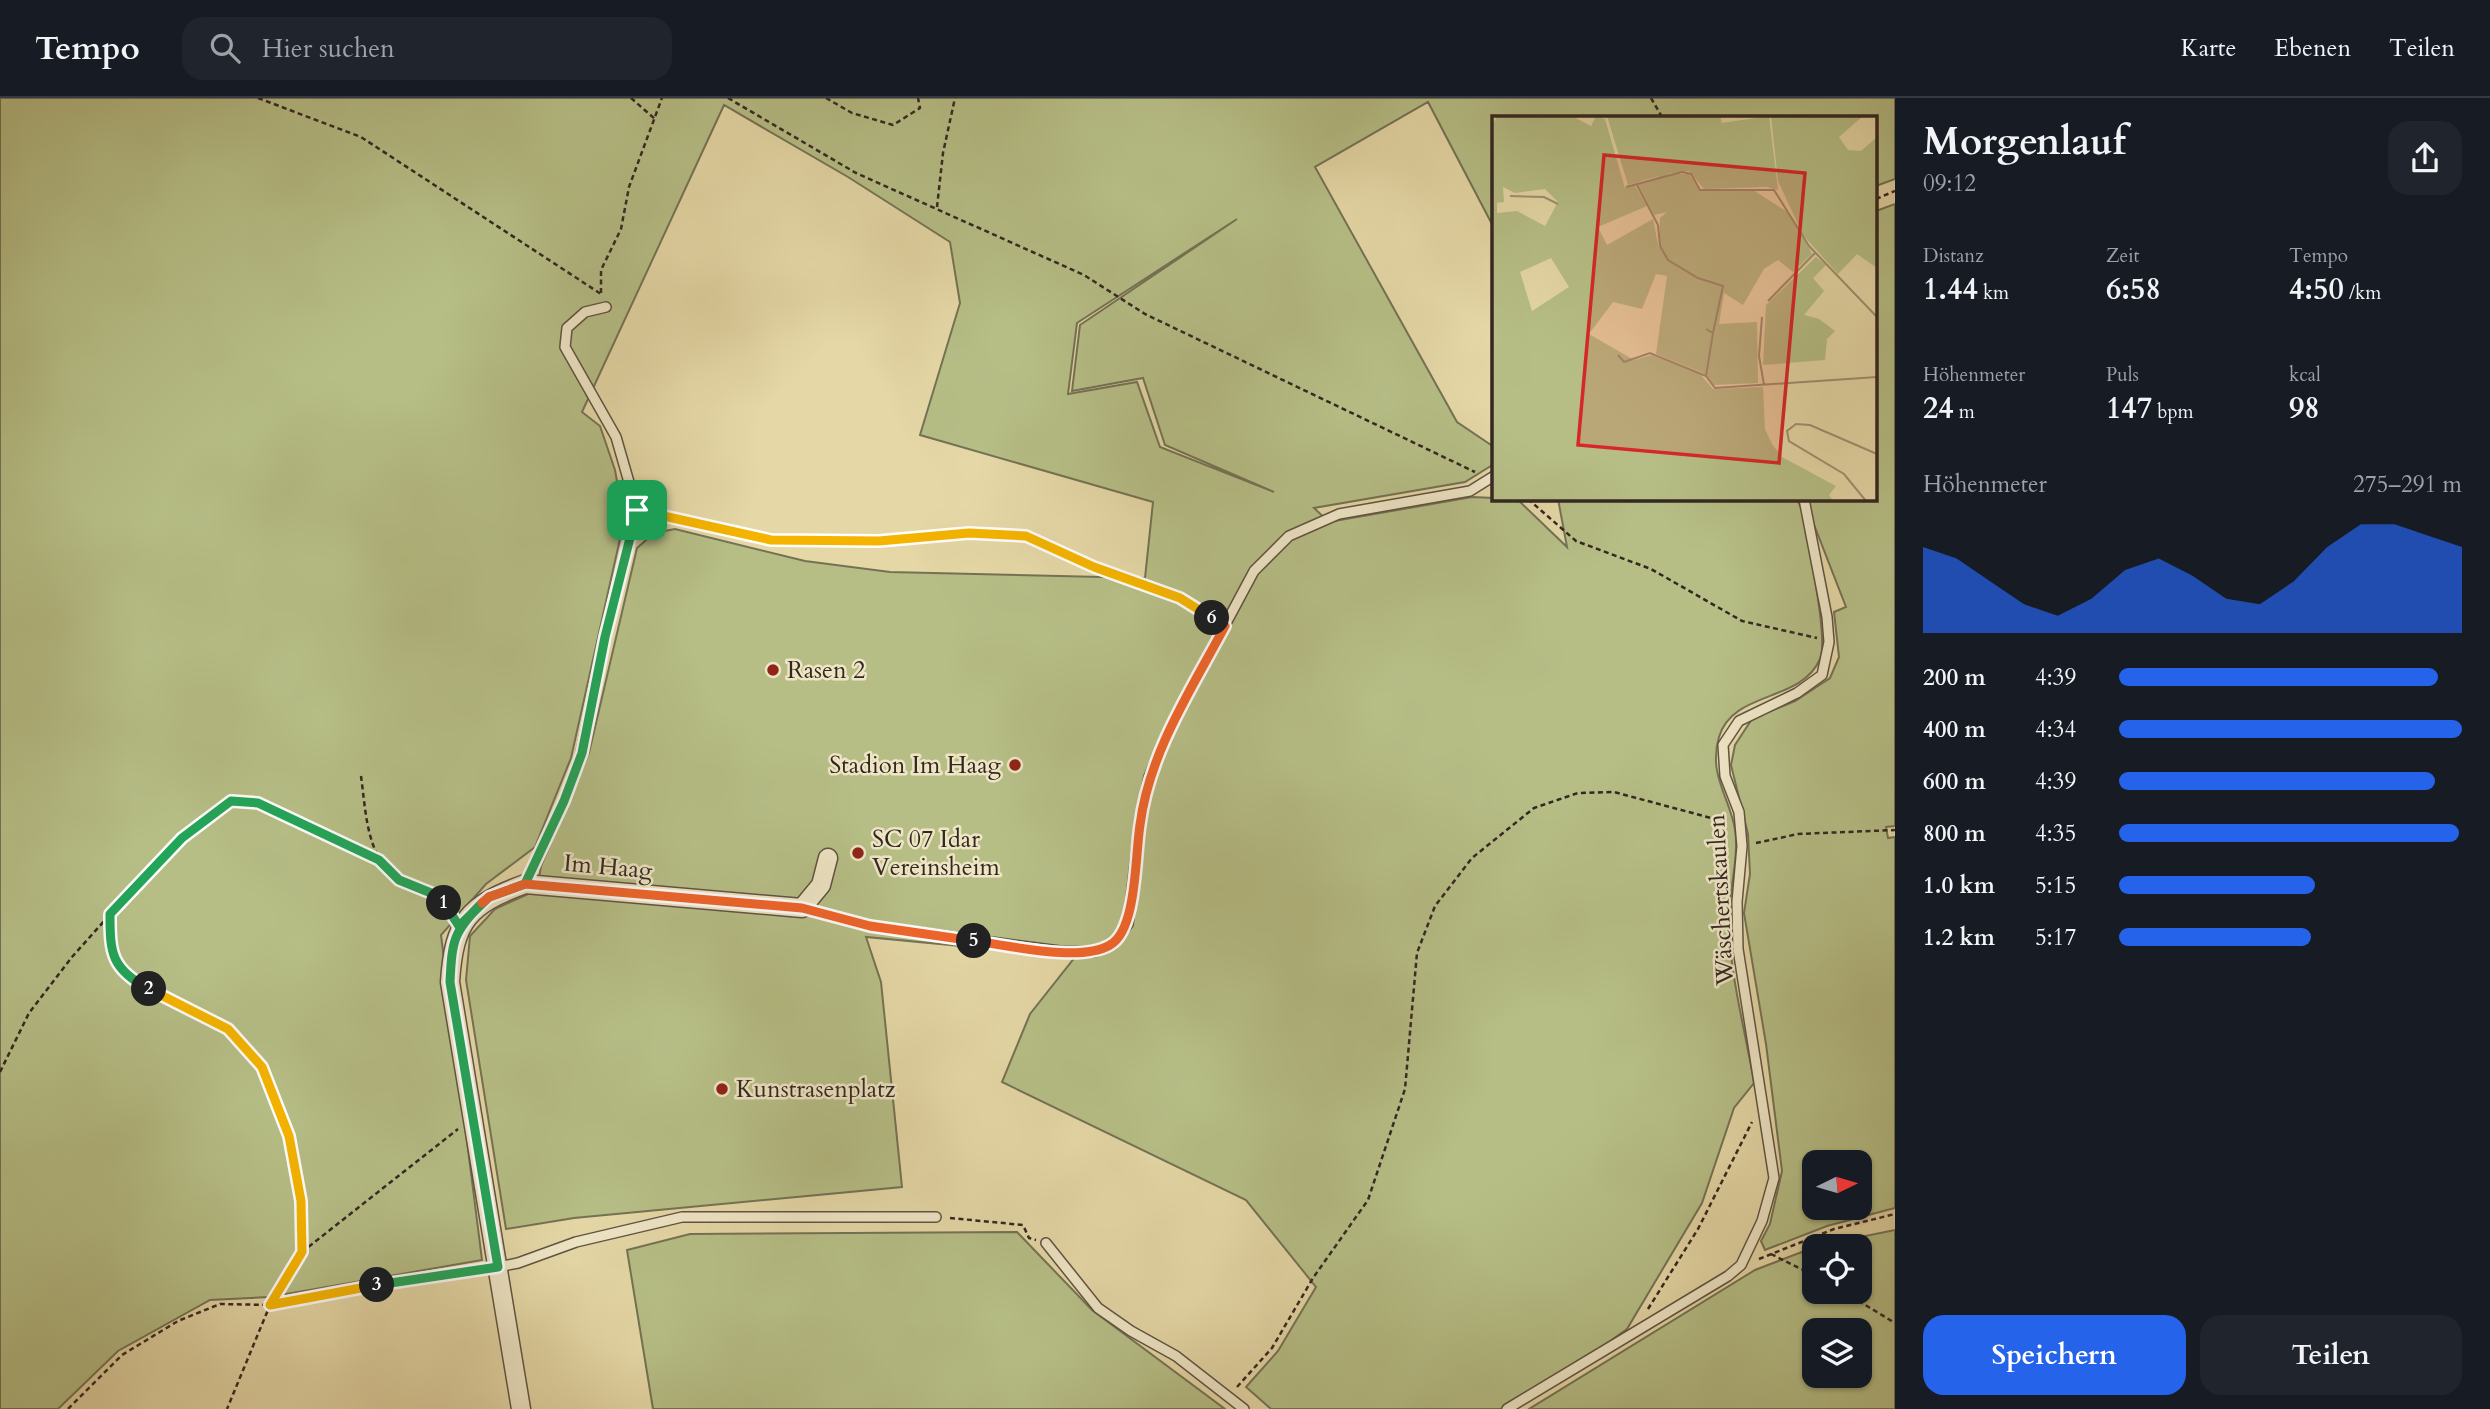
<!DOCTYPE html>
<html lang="de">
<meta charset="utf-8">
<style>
:root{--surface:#171b24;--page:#20242c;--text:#f1f3f6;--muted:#9ea1a6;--line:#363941;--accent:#2563eb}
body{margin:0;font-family:Cardo,serif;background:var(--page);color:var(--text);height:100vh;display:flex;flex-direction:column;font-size:26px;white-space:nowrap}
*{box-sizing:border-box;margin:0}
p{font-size:23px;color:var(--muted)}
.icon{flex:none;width:38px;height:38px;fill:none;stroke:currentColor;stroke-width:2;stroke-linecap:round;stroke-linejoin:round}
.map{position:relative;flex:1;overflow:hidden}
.details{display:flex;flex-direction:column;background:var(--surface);width:595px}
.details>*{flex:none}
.needle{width:46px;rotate:85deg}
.controls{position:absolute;left:1802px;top:1052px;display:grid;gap:14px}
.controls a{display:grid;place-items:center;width:70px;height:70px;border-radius:14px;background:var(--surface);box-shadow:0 2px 5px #0004;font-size:35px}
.pin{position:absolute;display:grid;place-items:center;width:60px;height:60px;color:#fff;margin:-30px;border-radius:14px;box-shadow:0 4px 10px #0006}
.km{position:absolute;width:35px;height:35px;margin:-18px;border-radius:50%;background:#222;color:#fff;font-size:19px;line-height:35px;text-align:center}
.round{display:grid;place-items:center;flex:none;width:74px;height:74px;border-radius:21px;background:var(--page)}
.summary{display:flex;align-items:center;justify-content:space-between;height:119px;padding:0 28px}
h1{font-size:38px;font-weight:700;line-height:52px}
.figures{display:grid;grid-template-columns:repeat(3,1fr);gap:10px;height:119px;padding:7px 28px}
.figures div{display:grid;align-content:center}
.figures b{font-size:30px;font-weight:700}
.figures small{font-size:19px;font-weight:400}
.figures p{font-size:19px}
.chart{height:196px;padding:14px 28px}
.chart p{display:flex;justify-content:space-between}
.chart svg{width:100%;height:126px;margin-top:7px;fill:var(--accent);opacity:.7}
.cta{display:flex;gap:14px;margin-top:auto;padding:14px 28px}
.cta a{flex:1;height:80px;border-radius:21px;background:var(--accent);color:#fff;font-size:28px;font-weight:700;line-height:80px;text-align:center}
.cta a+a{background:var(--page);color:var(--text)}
ul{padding:0 28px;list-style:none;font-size:23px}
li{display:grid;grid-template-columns:112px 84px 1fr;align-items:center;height:52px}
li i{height:18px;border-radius:9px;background:var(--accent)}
header{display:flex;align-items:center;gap:42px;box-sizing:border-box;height:98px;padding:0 35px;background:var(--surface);border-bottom:2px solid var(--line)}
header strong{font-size:33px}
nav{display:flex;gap:38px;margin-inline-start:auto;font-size:24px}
.search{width:490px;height:63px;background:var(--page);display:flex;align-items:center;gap:18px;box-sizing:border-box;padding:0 24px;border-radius:21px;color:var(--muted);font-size:26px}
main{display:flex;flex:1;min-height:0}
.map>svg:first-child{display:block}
.green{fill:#b6be86;stroke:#747254;stroke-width:2;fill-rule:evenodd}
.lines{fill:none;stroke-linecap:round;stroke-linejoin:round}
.service-casing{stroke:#605343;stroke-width:12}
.minor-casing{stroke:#605343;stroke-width:21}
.path{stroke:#332722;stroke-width:2.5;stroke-dasharray:5 3.5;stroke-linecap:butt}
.service{stroke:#eee5c5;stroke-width:9}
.minor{stroke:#eee5c5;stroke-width:18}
.split-1-casing{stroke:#fff;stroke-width:14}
.split-2-casing{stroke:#fff;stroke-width:14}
.split-3-casing{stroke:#fff;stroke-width:14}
.split-4-casing{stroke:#fff;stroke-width:14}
.split-5-casing{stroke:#fff;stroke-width:14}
.split-6-casing{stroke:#fff;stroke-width:14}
.split-7-casing{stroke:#fff;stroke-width:14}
.split-1{stroke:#22a559;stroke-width:9}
.split-2{stroke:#22a559;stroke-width:9}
.split-3{stroke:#f5b400;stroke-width:9}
.split-4{stroke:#22a559;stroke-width:9}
.split-5{stroke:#f0652b;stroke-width:9}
.split-6{stroke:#f0652b;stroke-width:9}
.split-7{stroke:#f5b400;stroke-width:9}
.poi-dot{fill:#8f2418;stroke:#eee5c5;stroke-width:2.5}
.labels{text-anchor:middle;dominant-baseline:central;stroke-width:5;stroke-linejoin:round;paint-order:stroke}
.poi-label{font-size:24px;fill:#332722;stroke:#eee5c5;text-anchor:start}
.street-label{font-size:24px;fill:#332722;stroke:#eee5c5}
.inset-road{fill:none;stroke:#9e9171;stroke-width:2}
.view{fill:#d62828;fill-opacity:0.15;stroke:#d62828;stroke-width:3.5}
.inset-edge{fill:none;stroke:#332722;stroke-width:3.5}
</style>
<header>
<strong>Tempo</strong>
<div class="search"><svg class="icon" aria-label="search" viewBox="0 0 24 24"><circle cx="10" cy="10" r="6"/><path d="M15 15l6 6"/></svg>Hier suchen</div>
<nav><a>Karte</a><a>Ebenen</a><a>Teilen</a></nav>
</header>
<main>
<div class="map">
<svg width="1895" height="1311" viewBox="0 0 1895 1311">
<rect width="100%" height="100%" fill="#e5d7a6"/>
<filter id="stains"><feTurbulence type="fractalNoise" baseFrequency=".00286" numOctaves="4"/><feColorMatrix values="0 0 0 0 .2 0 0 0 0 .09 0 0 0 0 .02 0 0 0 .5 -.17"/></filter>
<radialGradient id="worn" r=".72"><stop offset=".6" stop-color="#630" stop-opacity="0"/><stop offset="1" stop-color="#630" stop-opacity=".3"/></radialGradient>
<g class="green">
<path d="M0,0H1895V81L1876,88V19H1494V130L1428,4L1315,69L1457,324L1494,349V366L1465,384L1314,410L1329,424L1472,399L1517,401L1567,449L1558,401H1797L1803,414C1807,441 1829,541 1820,561C1801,605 1733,592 1719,639C1708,676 1729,698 1735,731C1739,759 1730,788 1729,816C1728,872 1745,930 1754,985L1734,1010L1702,1105L1627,1231L1515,1311H1271L1246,1289L1278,1253L1316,1189L1246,1102L1002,984L1030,916L1075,859L866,839L881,884L902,1089L574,1120L506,1131L466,882L470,838L495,811L537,792L541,768L589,655L637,450L654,435L675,431L805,463L890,474L1145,480L1153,404L920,337L960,205L950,144L848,79L724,7L582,314L600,328L615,372L624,423L571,660L535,749L486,786L441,837L482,1162L269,1199L210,1202L118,1253L58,1311H0ZM1237,121L1080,227L1072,293L1143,280L1165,347L1274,394L1160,349L1137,284L1068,296L1077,225Z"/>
<path d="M1895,106V728L1886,729L1888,740L1895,739V1110L1827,1128L1765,1152L1761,1143L1770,1126L1782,1073L1766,946L1744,815L1750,776L1748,736L1731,667L1735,647L1752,621L1795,603L1830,580L1839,559L1834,514L1846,509L1804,401H1876V113ZM1815,1064H1860V1110H1815Z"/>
<path d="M1895,1132V1311H1529L1755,1172L1815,1149V1194H1860V1148H1816ZM1815,1232H1860V1278H1815Z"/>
<path d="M1017,1134L1092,1212L1225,1311H653L627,1152L690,1136Z"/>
</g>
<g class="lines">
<defs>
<g id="service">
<path d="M525,786L564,703L581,655L605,539L637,412L616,339L565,249L567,230L585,214L606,209"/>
<path d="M802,810L870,828L1060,853L1094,854L1113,846L1128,826L1140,724L1149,679L1169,632L1254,473L1289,438L1339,416L1470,393L1494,378"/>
<path d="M1046,1145L1098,1210L1131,1233L1176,1258L1244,1311"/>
<path d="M498,1169L518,1165L576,1144L682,1119H936"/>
<path d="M1507,1311L1728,1178L1741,1167L1762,1123L1774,1080L1738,851L1737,804L1742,748L1739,714L1725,678L1723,647L1739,623L1797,595L1822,577L1829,544L1827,519L1804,401"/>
</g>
<path id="minor" d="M521,1311L450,884C454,823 468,807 525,786L802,810L821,787L828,760"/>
</defs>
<use href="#service" class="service-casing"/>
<use href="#minor" class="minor-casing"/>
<g class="path">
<path d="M258,0L361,39L601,196"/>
<path d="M631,0L655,21"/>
<path d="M728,0L856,75L1084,177L1145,216L1475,374"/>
<path d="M826,0L852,15L893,27L920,10L918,0"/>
<path d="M1651,0L1662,19"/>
<path d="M1876,101L1895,93"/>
<path d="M937,109L943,55L955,0"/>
<path d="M601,195V172L621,131L629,89L662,0"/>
<path d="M1528,401L1576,443L1651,471L1742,523L1817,540"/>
<path d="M651,415L771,442L879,444L969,435L1026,438L1094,469L1180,500L1214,521"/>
<path d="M361,678C366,713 366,763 401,782C422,795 436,792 450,814"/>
<path d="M1756,745L1798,736L1895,732"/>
<path d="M110,816V855L132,883L228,931L262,969L289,1038L301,1103L302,1154L270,1207L227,1311"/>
<path d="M0,974L29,915L72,859L155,766L182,740L231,703L258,705L379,762"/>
<path d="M950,1120L1023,1127L1029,1140L1036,1142"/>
<path d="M302,1154L458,1031"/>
<path d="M1771,1156L1815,1178"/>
<path d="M1759,1161L1834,1131L1895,1116"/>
<path d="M1844,1194L1895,1225"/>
<path d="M1648,1211L1698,1131L1752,1024"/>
<path d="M1237,1289L1272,1250L1313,1180L1368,1102L1405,991L1417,855L1435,808L1472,760L1534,710L1578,695L1614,694L1726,724"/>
<path d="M68,1311L122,1257L178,1223L220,1206L270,1207L348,1191L481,1171"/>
</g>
<use href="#service" class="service"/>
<use href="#minor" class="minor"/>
</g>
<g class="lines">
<defs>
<path id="split-1" d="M444,805L459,828L489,799L525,786L564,703L582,655L605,539L637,412"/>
<path id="split-2" d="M149,891C111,871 110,855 110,816L182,740L231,703L258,705L379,762L399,782L441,799L444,805"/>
<path id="split-3" d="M149,891L228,931L262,969L289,1038L301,1103L302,1154L270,1207L377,1187"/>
<path id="split-4" d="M377,1187L498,1169L450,884C452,843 453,834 482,805"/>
<path id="split-5" d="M482,805L489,799L525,786L802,810L870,828L974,843"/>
<path id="split-6" d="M974,843C1009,847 1079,865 1110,847C1137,832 1135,758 1140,727C1149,655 1191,592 1225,528L1212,520"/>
<path id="split-7" d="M637,412L771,442L879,443L969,435L1026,438L1094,469L1180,500L1212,520"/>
</defs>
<use href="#split-1" class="split-1-casing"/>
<use href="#split-2" class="split-2-casing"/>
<use href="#split-3" class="split-3-casing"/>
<use href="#split-4" class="split-4-casing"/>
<use href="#split-5" class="split-5-casing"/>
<use href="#split-6" class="split-6-casing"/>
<use href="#split-7" class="split-7-casing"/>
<use href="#split-1" class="split-1"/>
<use href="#split-2" class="split-2"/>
<use href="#split-3" class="split-3"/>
<use href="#split-4" class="split-4"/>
<use href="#split-5" class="split-5"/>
<use href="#split-6" class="split-6"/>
<use href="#split-7" class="split-7"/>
</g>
<g class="poi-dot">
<circle cx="773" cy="572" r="7"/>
<circle cx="1015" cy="667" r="7"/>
<circle cx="858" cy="755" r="7"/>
<circle cx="722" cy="991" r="7"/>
</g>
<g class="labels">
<g class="poi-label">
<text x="787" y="572">Rasen 2</text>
<text x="1001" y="667" text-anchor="end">Stadion Im Haag</text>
<text x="872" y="741">SC 07 Idar<tspan x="872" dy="28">Vereinsheim</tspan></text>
<text x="736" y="991">Kunstrasenplatz</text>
</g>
<g class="street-label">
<text transform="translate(608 769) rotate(5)">Im Haag</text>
<text transform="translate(1721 802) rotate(-93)">Wäschertskaulen</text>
</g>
</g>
<g transform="translate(1492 18)">
<rect width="385" height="385" fill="#e5d7a6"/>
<path d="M6,0H80L99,10L104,0L113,3L133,72L143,69L155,90L106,111L115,129L161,103L167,133L168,102L175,96L162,99L146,68L170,59L136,69L115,0H228L230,7L277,0L286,74L275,71L212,73L197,55L174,58H197L208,75L261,74L297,97L309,115L286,65L279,0H371L347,21L356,34L369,35L385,21V152L365,138L346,158L311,119L320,138L301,156L286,144L272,153L251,189L232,177L227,208L265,206L266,267L221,269L211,257L164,238L175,160L164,158L150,193L121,186L97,218L142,244L160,239L208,258L221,273L271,271L273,313L280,328L290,341L344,370L337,379L341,385H0V8ZM11,71L23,77L53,73L66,86L53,110L25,95L5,97V87L12,86ZM59,142L77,171L40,195L28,156ZM324,141L334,149L321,162L332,175L312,199L327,203L343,215L335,223L333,244L271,249L274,189Z" fill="#b6be86" fill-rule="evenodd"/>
<path class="inset-road" d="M144,67L166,109L168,130L176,144L206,162L231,170L221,217M134,71L190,56L199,58L208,74H282L317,130L385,201M18,80L52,81L66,88M276,185L323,137M270,201L267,240L272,269M214,213L221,217L214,260L223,272L385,261M126,239L132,246L158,237L214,260M374,385L352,358L297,325L295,315L304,308L318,309L385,338"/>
<path class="view" d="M112,39L313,57L287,347L86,329Z"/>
<rect width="385" height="385" class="inset-edge"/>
</g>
<rect width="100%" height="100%" filter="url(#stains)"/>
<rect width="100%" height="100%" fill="url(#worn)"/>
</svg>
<div class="controls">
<a><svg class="needle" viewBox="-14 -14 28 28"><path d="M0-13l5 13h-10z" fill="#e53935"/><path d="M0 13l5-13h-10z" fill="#9ea1a6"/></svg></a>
<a><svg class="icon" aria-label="locate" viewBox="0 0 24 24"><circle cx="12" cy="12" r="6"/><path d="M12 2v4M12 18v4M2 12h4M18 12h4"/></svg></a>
<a><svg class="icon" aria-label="layers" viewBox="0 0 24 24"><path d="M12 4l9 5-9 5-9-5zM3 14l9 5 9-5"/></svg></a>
</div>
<div class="pin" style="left:637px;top:412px;background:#1e9e55"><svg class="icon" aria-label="arrive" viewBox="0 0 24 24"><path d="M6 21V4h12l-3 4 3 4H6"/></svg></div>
<b class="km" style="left:444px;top:805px">1</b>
<b class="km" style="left:149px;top:891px">2</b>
<b class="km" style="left:377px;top:1187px">3</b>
<b class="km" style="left:974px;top:843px">5</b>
<b class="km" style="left:1212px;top:520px">6</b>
</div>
<section class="details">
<div class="summary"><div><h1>Morgenlauf</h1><p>09:12</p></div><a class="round"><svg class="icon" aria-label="share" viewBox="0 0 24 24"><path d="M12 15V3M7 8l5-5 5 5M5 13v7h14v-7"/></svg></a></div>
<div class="figures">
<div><p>Distanz</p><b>1.44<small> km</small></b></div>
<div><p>Zeit</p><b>6:58</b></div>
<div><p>Tempo</p><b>4:50<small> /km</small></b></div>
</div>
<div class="figures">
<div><p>Höhenmeter</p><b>24<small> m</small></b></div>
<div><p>Puls</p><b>147<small> bpm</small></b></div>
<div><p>kcal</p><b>98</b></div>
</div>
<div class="chart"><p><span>Höhenmeter</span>275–291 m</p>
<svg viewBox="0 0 160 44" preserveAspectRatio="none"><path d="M0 44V14L10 18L20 26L30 34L40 38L50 32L60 22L70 18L80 24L90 32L100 34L110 26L120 14L130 6L140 6L150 10L160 14V44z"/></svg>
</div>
<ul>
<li><b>200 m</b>4:39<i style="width:93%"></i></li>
<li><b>400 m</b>4:34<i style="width:100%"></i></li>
<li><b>600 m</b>4:39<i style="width:92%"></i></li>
<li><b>800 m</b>4:35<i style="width:99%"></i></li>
<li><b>1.0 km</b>5:15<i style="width:57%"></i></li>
<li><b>1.2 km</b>5:17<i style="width:56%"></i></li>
</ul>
<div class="cta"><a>Speichern</a><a>Teilen</a></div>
</section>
</main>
